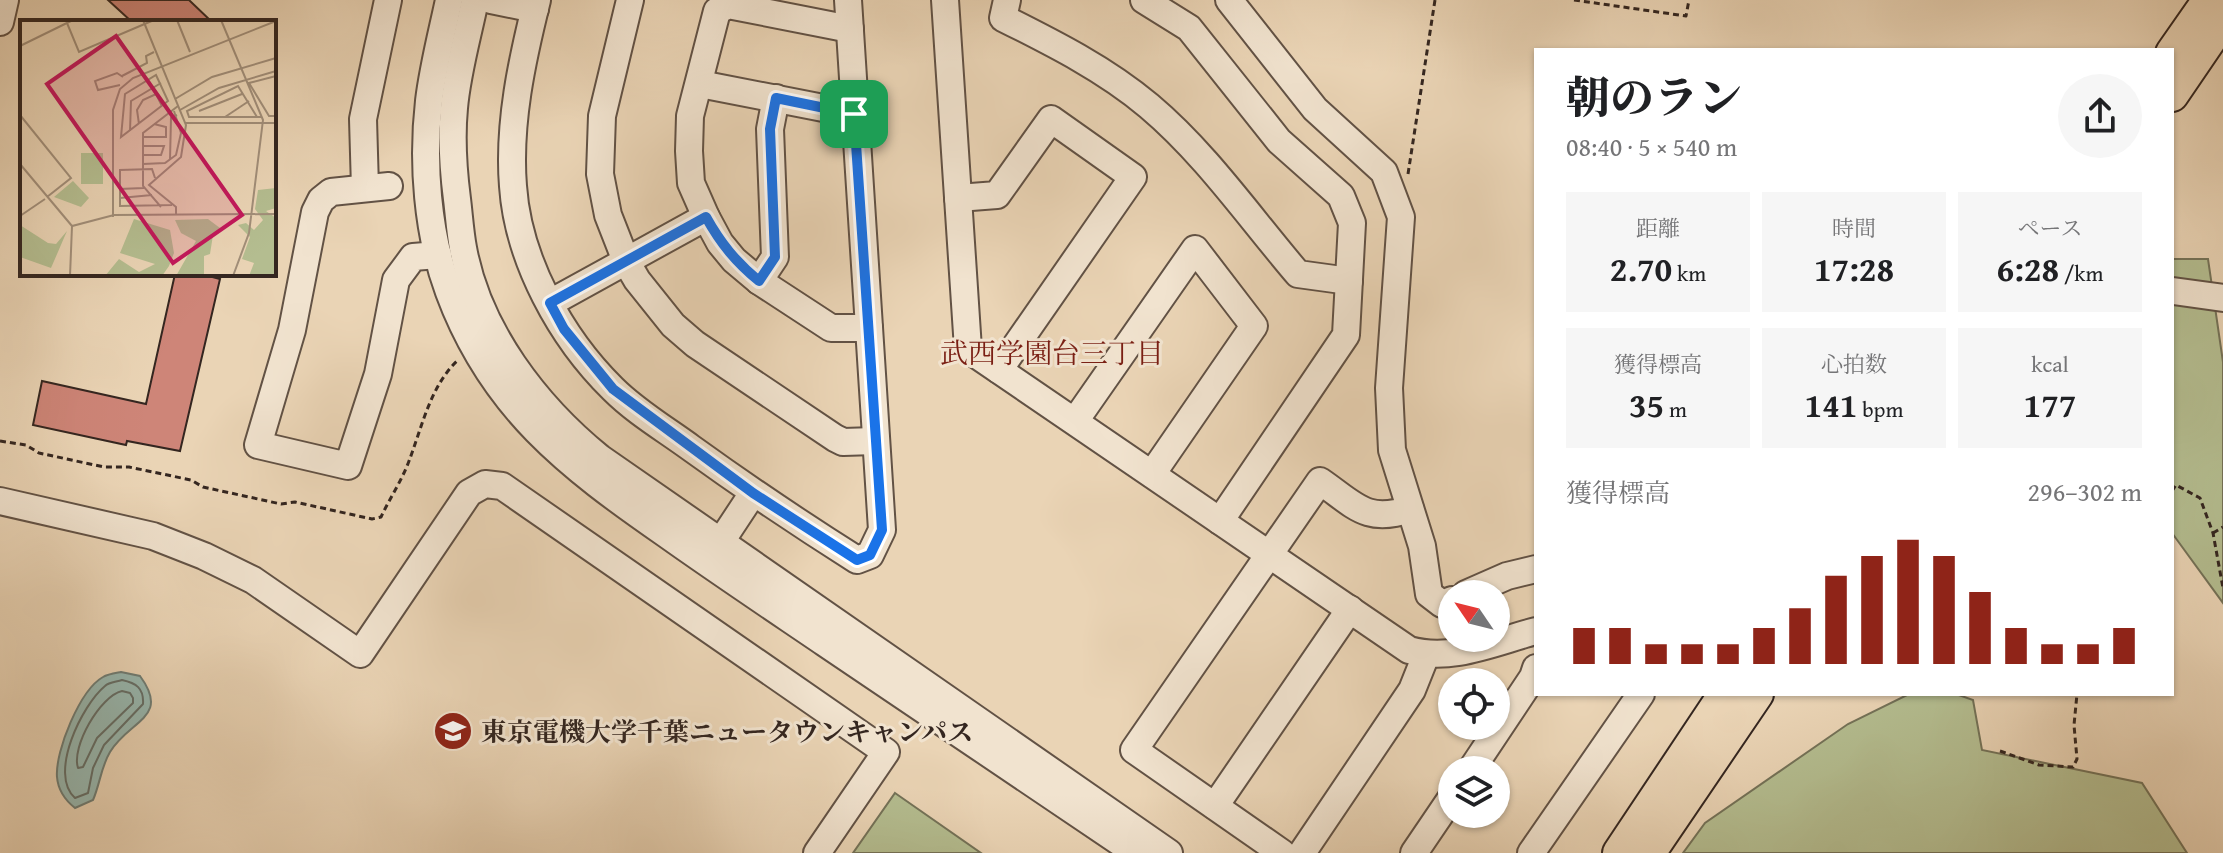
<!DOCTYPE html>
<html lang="ja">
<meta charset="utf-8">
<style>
:root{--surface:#fff;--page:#f6f6f6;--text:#202124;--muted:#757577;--accent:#8f2418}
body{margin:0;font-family:"Gentium Book Plus","Noto Serif JP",serif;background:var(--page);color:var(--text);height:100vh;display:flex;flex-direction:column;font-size:30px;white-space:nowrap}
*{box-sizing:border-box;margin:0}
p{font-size:26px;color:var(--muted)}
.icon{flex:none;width:44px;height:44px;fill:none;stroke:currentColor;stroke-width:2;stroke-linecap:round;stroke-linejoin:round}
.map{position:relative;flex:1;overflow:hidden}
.panel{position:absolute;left:1534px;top:48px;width:640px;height:648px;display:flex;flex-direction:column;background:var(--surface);border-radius:0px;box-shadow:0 2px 6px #0004}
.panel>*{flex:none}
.needle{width:52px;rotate:305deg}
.fabs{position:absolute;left:1438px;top:580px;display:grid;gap:16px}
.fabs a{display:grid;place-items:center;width:72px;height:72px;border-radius:50%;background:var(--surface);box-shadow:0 2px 6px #0004;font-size:40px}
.pin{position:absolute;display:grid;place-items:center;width:68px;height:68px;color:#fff;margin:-34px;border-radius:16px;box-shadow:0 4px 12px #0006}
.round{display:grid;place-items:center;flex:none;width:84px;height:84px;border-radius:42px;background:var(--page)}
.summary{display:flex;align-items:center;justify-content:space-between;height:136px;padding:0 32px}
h1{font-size:44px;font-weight:800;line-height:60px}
.metrics{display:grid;grid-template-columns:repeat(3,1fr);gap:12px;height:136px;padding:8px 32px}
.metrics div{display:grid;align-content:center;border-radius:0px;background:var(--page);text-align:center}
.metrics b{font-size:34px;font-weight:800}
.metrics small{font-size:22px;font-weight:400}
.metrics p{font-size:22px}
.chart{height:224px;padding:16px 32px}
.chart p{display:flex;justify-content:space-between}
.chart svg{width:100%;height:144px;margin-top:8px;stroke:var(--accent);stroke-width:6}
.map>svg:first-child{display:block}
.green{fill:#b4bd90;stroke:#747258;stroke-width:2}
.water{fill:#98b8b0;stroke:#707e76;stroke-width:2}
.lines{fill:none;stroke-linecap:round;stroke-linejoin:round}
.shore{stroke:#666f68;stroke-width:2}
.building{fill:#ce8578;stroke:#342620;stroke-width:2}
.minor-casing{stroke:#625245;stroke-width:30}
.major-casing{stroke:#342620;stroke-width:36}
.path{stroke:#342620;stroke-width:3;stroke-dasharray:6 4;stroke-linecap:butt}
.minor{stroke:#f1e3cf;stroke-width:26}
.major{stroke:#ead4b5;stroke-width:32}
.route-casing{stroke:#fff;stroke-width:16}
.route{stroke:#1a73e8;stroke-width:10}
.labels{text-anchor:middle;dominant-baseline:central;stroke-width:6;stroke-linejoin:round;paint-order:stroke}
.poi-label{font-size:26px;font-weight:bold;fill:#342620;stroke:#f1e3cf;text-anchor:start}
.neighbourhood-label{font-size:28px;fill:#7a1f14;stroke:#f1e3cf}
.inset-road{fill:none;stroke:#a18e79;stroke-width:2}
.view{fill:#c2185b;fill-opacity:0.15;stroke:#c2185b;stroke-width:4}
.inset-edge{fill:none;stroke:#342620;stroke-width:4}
</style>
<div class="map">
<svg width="2223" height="853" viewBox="0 0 2223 853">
<rect width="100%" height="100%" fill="#ead4b5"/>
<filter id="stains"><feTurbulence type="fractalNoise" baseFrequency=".0025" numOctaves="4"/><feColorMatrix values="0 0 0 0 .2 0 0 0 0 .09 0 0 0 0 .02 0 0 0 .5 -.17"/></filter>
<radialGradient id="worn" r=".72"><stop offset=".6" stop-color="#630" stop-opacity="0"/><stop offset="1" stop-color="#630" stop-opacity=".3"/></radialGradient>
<g class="green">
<path d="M2172,259H2208L2223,362V603L2172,533Z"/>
<path d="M1909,694H1956L1973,700L1982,750L2142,783L2187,853H1683L1705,823L1848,724Z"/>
<path d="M895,793L981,853H853Z"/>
</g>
<path class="water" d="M121,672L140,676C171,718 129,720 110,752C101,767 100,784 93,800L75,808C65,800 58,790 57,777C55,751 80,690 103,677C108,674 116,673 121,672Z"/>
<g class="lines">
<g class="shore">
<path d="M122,680C136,683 144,688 143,704L104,745L93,768L88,793L75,798C48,774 82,705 105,686C109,682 116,682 122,680Z"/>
<path d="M122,691L130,693L133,698V703L97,738L83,767L78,768C71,747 100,696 122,691Z"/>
</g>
</g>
<g class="building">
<path d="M108,0H189L212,22H132Z"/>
<path d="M175,274H201L220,279L180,451L127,441L126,445L33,425L42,381L146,404Z"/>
</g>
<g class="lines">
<defs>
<g id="minor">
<path d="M449,0C442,33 433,67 429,101C422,162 427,233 449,292C492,408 568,466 666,534C718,571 772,607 825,643C929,713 1032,783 1136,853"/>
<path d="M475,0C468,35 457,72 454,108C451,139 453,168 457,199C459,215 460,232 463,248C478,331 536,406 600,458L1169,853"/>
<path d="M491,0L535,9"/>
<path d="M537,0C522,60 508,124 513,186C518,260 561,338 613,389C636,412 665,429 691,448C745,487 800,524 857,560L870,555L882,530L848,0"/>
<path d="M630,0L602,116L600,174L608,215L626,261L637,280L673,325L695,344L835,438L843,442L875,441"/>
<path d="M945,0L968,349L1409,650C1452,662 1494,642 1536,631"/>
<path d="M1007,0L1003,18C1053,43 1105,69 1149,106C1206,154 1250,218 1298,274L1349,281"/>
<path d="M1144,0L1189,28L1279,141L1341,196L1352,223L1346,335L1220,521"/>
<path d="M1229,0L1315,109L1384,172L1401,217L1389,388L1392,450L1422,546L1429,594L1442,604L1452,600"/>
<path d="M0,22L5,0"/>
<path d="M850,29L728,5L717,11L690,116L689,151L691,183L706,217L720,243L734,260L759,281L831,328H869"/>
<path d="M700,84L854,114"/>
<path d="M389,186L331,192L321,200L315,212L292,330L258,445L348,466L378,374L396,280L413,257L438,255"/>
<path d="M365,188L363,119L388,0"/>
<path d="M958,198L997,195L1051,119L1133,177L999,370"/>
<path d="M759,281L775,257L770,129L776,98"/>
<path d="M2173,291L2223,298"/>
<path d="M550,303L706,217"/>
<path d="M1075,421L1195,249L1254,326L1152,474"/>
<path d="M0,501L153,536L204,556L253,580L360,654L469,493L485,484L502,486L886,752L817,853"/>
<path d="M720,543L753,493"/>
<path d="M1466,594L1507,576L1536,569"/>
<path d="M1471,770L1533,677L1536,668"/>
<path d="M1215,806L1350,609"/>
<path d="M1282,853L1134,750L1320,481C1355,505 1366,524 1410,509"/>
<path d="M1302,853L1412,690L1426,655"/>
<path d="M1414,853L1452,797"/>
<path d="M1531,853L1641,694"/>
</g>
<g id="major">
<path d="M2172,53L2209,0"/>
<path d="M2172,95L2223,20"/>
<path d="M1619,853L1725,694"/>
<path d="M1649,853L1757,694"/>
</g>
</defs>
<use href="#minor" class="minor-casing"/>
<use href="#major" class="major-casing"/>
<g class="path">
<path d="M1574,0L1686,16L1689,0"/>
<path d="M1408,174L1435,0"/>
<path d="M0,441L26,445L39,453L104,467H129L191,480L203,487L281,504L295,502L372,519L381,517C390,498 402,480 409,461C422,427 430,387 457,361"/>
<path d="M2172,491L2176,485L2200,498L2213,533L2223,588"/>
<path d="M2213,533L2223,527"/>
<path d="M2000,751L2039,765L2073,767L2077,759L2074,725L2077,694"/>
</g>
<use href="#minor" class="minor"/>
<use href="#major" class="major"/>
</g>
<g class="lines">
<defs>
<path id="route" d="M776,98L854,114L882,530L870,555L857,560L753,493L613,389L564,329L550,303L706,217C721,244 736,262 759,281L775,257L770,129Z"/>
</defs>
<use href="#route" class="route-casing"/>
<use href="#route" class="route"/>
</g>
<defs>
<symbol id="university-disc" viewBox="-11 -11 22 22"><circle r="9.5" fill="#8f2418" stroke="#f1e3cf"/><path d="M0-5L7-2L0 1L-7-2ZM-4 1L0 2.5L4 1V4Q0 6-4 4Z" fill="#fff"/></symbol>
</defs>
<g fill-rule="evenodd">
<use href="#university-disc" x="431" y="709" width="44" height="44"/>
</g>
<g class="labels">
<g class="poi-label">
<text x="481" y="731">東京電機大学千葉ニュータウンキャンパス</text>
</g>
<g class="neighbourhood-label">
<text x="1052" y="352">武西学園台三丁目</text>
</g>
</g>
<g transform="translate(20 20)">
<rect width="256" height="256" fill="#ead4b5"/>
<path d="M61,133H83V164H61ZM53,161L69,178L61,187L34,177ZM256,168V188L246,191L256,198V256H229L234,243L222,239L230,217L218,205L226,203L234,210L243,200L235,189L238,170ZM114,199L150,210L154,233L149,246L142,256H85L99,239L119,252L135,244L100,233ZM188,199L200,208L193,215L190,234L184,236V256H156L176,221L161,213L155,200ZM0,205L28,223L36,224L47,211L31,248L0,237Z" fill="#b4bd90"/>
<path class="inset-road" d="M123,0L166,105L161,137L129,165L156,187V194M157,0L170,32M201,0L243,100L229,213L213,256M47,3L59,32L134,0M0,26L53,0M136,55L148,81L101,117L105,74ZM102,56L127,43L126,36L134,32M256,56L229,63L249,96H256M100,65L78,70L75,61L97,53L103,57M155,79L192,57L256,38M160,90L199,68L256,51M179,91L222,74M0,95L51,158L27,177M205,97L229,81M237,97L218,66L167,91L169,97H242M165,103H256M119,104L117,90L123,80L136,74L142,86M110,111L111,81L141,63M123,117H146V107L134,104M123,126H144L141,135H123M150,140L151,98L157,95M0,144L52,206L94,195L256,194M123,144L145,143L156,135L161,113L154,91M135,158L132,149L100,150V186L152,185M99,169L124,168M100,178L132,175M141,187L123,166V113L158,86M0,196L25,179M93,197V90L100,69L113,58L256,1M50,256L52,206"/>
<path class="view" d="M96,16L222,195L153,243L27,64Z"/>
<rect width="256" height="256" class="inset-edge"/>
</g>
<rect width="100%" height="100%" filter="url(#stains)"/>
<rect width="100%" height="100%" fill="url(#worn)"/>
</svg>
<div class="fabs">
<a><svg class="needle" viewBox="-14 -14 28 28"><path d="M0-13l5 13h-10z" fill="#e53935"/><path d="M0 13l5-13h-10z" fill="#757577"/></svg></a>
<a><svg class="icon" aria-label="locate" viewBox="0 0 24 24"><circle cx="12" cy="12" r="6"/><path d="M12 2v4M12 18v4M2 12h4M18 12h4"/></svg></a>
<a><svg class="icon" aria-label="layers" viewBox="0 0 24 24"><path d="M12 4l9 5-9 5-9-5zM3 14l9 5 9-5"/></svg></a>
</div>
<div class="pin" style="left:854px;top:114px;background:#1e9e55"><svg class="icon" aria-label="arrive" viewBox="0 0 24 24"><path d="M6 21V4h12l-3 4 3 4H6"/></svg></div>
<section class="panel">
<div class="summary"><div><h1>朝のラン</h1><p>08:40 · 5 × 540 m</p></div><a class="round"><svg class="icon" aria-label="share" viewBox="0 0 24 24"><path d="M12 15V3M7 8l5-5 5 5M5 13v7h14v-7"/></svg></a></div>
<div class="metrics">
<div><p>距離</p><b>2.70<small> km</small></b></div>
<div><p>時間</p><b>17:28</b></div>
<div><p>ペース</p><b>6:28<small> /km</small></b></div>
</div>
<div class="metrics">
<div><p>獲得標高</p><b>35<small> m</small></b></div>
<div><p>心拍数</p><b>141<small> bpm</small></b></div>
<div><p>kcal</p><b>177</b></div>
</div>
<div class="chart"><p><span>獲得標高</span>296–302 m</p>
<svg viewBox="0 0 160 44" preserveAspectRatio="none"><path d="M5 44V33M15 44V33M25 44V38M35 44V38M45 44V38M55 44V33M65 44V27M75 44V17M85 44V11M95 44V6M105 44V11M115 44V22M125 44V33M135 44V38M145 44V38M155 44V33"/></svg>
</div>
</section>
</div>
